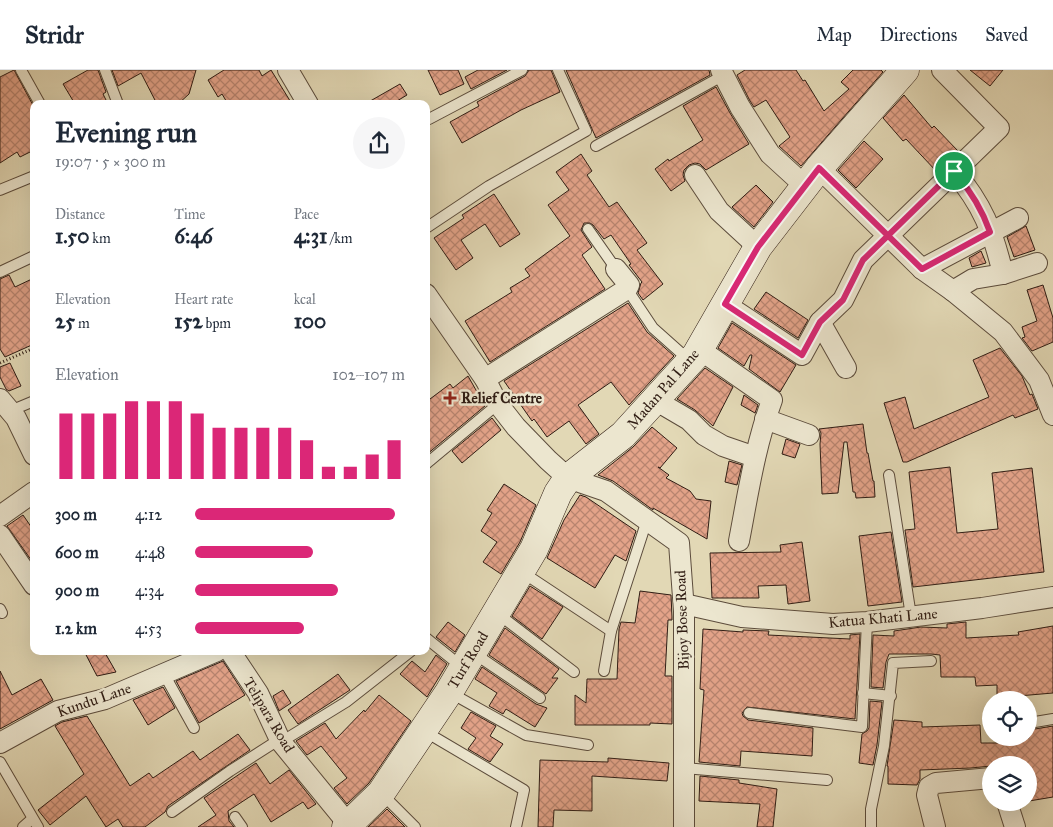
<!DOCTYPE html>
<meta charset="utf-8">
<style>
:root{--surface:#fff;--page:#f6f6f7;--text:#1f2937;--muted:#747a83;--line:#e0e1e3;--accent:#db2777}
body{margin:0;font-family:"IM FELL Great Primer",serif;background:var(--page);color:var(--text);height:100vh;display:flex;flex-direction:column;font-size:19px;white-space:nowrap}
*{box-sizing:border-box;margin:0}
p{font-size:16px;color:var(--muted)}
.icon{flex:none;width:28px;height:28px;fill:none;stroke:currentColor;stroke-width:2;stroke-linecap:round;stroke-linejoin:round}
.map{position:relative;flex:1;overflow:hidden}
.panel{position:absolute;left:30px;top:30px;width:400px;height:555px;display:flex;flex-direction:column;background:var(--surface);border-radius:10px;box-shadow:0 5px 20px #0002}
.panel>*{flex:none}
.buttons{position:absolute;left:982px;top:621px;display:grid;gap:10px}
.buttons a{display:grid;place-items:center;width:55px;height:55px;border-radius:50%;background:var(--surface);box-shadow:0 5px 20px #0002;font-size:25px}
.pin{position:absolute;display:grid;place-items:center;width:42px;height:42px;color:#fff;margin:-21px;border:2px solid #fff;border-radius:50%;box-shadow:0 1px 5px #0007}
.round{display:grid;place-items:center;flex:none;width:52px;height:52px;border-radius:26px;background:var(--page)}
.head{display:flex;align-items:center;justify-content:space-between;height:85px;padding:0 25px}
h1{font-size:28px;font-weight:700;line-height:38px}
.figures{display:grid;grid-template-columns:repeat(3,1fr);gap:8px;height:85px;padding:5px 25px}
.figures div{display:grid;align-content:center}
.figures b{font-size:21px;font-weight:700}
.figures small{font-size:14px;font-weight:400}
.figures p{font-size:14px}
.chart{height:140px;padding:10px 25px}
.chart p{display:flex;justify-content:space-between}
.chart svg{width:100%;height:90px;margin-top:5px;stroke:var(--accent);stroke-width:6}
ul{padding:0 25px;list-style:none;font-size:16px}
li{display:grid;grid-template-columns:80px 60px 1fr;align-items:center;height:38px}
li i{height:12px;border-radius:6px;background:var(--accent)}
header{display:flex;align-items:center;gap:30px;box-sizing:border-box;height:70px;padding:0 25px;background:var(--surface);border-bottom:1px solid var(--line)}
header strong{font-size:24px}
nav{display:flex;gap:28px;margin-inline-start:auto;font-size:18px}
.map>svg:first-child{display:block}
.building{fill:url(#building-cross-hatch);stroke:#301d14}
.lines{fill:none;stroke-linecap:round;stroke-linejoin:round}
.lane-casing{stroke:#5c4c3c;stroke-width:12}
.street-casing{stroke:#5c4c3c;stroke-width:22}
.secondary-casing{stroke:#301d14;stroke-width:29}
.path{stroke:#301d14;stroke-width:3;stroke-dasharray:1 2.5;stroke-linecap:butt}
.lane{stroke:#ece6cf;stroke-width:10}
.street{stroke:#ece6cf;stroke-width:20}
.secondary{stroke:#ece6cf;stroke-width:28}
.route-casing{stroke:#fff;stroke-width:10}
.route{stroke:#db2777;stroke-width:6}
.poi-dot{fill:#8f2418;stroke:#ece6cf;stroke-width:2}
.labels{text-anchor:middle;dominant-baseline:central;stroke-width:5;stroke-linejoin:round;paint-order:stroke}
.street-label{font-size:15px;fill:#301d14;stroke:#ece6cf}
.poi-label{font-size:15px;font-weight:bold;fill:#301d14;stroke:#ece6cf;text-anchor:start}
</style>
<header>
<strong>Stridr</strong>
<nav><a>Map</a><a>Directions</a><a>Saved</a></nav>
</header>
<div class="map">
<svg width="1053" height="757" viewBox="0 0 1053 757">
<defs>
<pattern id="building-cross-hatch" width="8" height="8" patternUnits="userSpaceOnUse" patternTransform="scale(1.25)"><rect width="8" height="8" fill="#e3a389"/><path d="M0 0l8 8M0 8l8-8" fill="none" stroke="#b8846f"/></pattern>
</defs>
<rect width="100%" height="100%" fill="#e2d8b5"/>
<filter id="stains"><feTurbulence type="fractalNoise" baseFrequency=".004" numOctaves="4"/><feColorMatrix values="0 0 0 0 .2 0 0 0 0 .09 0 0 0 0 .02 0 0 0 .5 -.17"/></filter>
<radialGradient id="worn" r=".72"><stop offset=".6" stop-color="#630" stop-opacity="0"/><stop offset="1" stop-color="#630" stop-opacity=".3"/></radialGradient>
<g class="building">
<path d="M14,0L34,37V80L20,87L17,82L0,93V7Z"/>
<path d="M88,0H98L106,22L103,24L108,34H75L63,14Z"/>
<path d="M112,0H196L189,24L178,34H157L141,3L118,16Z"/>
<path d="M224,0H259L262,6L271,0L292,34H228L222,24L218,27L208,10Z"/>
<path d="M428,0H458L464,14L440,25Z"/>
<path d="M478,0H507L471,19L465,7Z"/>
<path d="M529,0H551L560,22L521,40L462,73L450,52L479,36L477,32L525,6Z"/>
<path d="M566,0H709L710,5L596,68Z"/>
<path d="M745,0H796L803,11L805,10L824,41L849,19L841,12L853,0H881L883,2L801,96L779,76L790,67L766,30L754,37L750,31L737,5Z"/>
<path d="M970,0H1003L990,16Z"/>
<path d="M400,14L407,25L392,34H365Z"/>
<path d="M716,17L730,43L749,74L706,100L700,94L695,93L689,95L684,100L683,105L685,111L671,121L655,99L668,89L669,91L703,70L683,36Z"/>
<path d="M904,25L932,58L934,56L958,81L937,102L906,69L903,71L883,48Z"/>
<path d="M864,71L883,89L856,118L838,100Z"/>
<path d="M581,84L592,101L587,105L609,137L617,132L647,173L637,180L663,214L643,230L638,223L641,213L642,212L629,195L631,194L611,165L604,169L593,155L590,153H584L581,160L592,177L582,185L605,219L490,292L465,251L512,222L510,218L530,206L525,199L570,166L548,135L569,120L556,102Z"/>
<path d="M756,115L773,132L754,157L732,137Z"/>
<path d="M494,124L520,164L500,177L485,154L461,170L473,188L456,200L434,168L464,148L462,145Z"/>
<path d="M1026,156L1035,180L1014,187L1007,167Z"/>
<path d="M981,181L986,193L972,197L969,188Z"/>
<path d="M9,205L15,217L34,208V274L5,287L0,279V209Z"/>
<path d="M1043,215L1053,248V272L1032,281L1022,268L1025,267L1022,257L1037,251L1027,220Z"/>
<path d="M766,222L808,250L798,268L754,239Z"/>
<path d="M628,233L647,262L674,286L629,335L611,312L578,335L599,364L586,374L569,351L547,367L534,349L532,351L504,311Z"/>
<path d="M732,253L796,295L780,322L749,299L752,285H750L744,296L718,278Z"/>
<path d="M1000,278L1022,306L1030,325L1032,324L1038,339L1015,348L1013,345L907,392H903L884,333L905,327L914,359L989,327L973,290Z"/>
<path d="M10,293L21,316L9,321L6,319L0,307V297Z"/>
<path d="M705,298L733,317L713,356L695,340L677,329Z"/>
<path d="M468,306L485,336L426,385V332L450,314L453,318Z"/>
<path d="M744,325L758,335L755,343L741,335Z"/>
<path d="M492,348L501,360L462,393L452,381Z"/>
<path d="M863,354L867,383H868L873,411H874L875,427L856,428L855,422H853L847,372H844L838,423L822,424L820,374L821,363L819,359Z"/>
<path d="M652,357L677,378L660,398L658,397L669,405L666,408L690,421L696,429L711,431L707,469L681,454L653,438V440L613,411L598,405L633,377Z"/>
<path d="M786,369L800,374L795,388L782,384Z"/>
<path d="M729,391L742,395L737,415L725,412Z"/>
<path d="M950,397L957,463L998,459L992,403L1032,398L1044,502L913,517L905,460L915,459L909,402Z"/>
<path d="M504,414L536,435L520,472L501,504L483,492L497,472L481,461L492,443L487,440Z"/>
<path d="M580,425L586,427L636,461L626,491L615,485L595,518L547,488L564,450Z"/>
<path d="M23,445L34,461V494L7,456Z"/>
<path d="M891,462L902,532L868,536L859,466Z"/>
<path d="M802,472L810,531L788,534L786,515L758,516L759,528H712L710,483L781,482L780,475Z"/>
<path d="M530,516L563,537L542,569L512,546Z"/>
<path d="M640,521L671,525L672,547V550H668L665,606H672V654L650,653V655H575V625L586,633L587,609H617L619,559L621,552L635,553Z"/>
<path d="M448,552L465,565L455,582L436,567Z"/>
<path d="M966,552V568L1019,565L1018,562L1053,556V623L1018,626V630H997V615L976,616L975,607H941L940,585L931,584H889L886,592L883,618L871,617L873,565L894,566V561L921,557L947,558V554Z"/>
<path d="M505,558L559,599L552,608H558L546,624L489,585Z"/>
<path d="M703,559L743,562V560L769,561L768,565L850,569V565L860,564L855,649L747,637L742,643L743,646L748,650L813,658L812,686L741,681L740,696L699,692L704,620L700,619Z"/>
<path d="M84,581H104L116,602L97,606Z"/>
<path d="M436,585L447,594L427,627L400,604L412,591L425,602Z"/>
<path d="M223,591L245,625L199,653L176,611Z"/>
<path d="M482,597L536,634L547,638L535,657L506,639L503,644L489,636L497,623L475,609Z"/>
<path d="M0,601L12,625L41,609L53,630L0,659Z"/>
<path d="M338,604L350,620L298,654L288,640Z"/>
<path d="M163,617L175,638L148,655L133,630Z"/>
<path d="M283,620L291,633L279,641L273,626Z"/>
<path d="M379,625L411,651L369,713L347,734L334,718L347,708L321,676L307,685L296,671L325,653L336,669L364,640L365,642Z"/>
<path d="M870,631L882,632L877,675L873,695L859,693L862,664L867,661L869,658Z"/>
<path d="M471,642L496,656L490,666L503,674L490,692L468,679L476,668L461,658Z"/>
<path d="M87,646L130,716L149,703L153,708L193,681L200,690L238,664L250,680L168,736L165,742L145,757H123L118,749L106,757L86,726L50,755L38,740L84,704L55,656L62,652Z"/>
<path d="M894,650L922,652V657L980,655L981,673H1017L1016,668H1029V660L1053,656V727L1029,731V695H991V696L971,698L920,700V709L917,715L888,714V696H887Z"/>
<path d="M608,688L669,693L667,711L592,706V741L554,740L553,757H538L540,690L608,692Z"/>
<path d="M256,693L270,714L289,700L316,734L308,739L303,732L271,752L254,724L228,741L229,751L234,757H198L216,745L204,728Z"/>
<path d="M700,706L739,710V713L777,719L773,757H757L760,734L699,731Z"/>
<path d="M387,739L405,757H368Z"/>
</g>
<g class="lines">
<defs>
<g id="lane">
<path d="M21,0L40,34"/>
<path d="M105,0L118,34"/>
<path d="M429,49L522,0"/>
<path d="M596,76L724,5"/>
<path d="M0,120L34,106"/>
<path d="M426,158L489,116L586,61L558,0"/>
<path d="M588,159L616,199"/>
<path d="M0,202L34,186"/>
<path d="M627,219L653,258L690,291"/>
<path d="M10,341L34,331"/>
<path d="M426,394L498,334"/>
<path d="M889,405L911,546"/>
<path d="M522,502L611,561"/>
<path d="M0,539L2,543"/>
<path d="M497,543L574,602"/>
<path d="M426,568L462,597"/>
<path d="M472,582L540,628"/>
<path d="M604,601L611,561L647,450"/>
<path d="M164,604L194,658"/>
<path d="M449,622L526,665L588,675"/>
<path d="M863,623L891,626"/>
<path d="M749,643L862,657L867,552"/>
<path d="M1029,653L1053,649"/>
<path d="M424,661L524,720L516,757"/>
<path d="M281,672L346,632L411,581"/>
<path d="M0,692L38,757"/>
<path d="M684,698L827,710"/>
<path d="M382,724L415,757"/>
<path d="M172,742L230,701L280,669"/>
<path d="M235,747L242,757"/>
<path d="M23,757L32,749"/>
<path d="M871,757V739L884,676L893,593L931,591"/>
</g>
<g id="street">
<path d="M288,0L308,34"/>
<path d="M721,0L740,37L770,84L805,116"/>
<path d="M819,98L922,199L953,221L1003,262L1039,310L1053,345"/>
<path d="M954,101C982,134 993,161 1003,204"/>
<path d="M695,105L719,141L758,177"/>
<path d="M922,199L1018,148"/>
<path d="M953,221L973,209L1003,204L1037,193"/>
<path d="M426,224L485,309L498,334L516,357L548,390L568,408L606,421L679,473L684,541V757"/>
<path d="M725,234L802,285L820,252L846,298"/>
<path d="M820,252L843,230L863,190L999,58L942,0"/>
<path d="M699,279L772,330C755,376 748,424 739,471"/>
<path d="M485,309L627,219L629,215L616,199"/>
<path d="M0,329L16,348L34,385"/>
<path d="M655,330L689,350L704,365L723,376L755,387"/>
<path d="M765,349L809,365"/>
<path d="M0,446L34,422"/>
<path d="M0,465L34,515"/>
<path d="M684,534L742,547L833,554L867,552L982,538L1053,527"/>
<path d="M230,581L258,623L281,672L349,755"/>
<path d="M0,673L58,641L105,629L217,581"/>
<path d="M1007,732L1015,757"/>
<path d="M935,757L927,725L929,717L936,713L991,708"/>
</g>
<path id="secondary" d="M346,757L381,723L449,622L534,479L558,423L568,408L623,365L696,285L758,177L819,98L905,0"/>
</defs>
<use href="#lane" class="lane-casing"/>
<use href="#street" class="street-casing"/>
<use href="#secondary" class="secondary-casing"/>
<path class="path" d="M0,293L34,278"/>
<use href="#lane" class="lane"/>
<use href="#street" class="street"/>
<use href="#secondary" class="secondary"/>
</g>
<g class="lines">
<defs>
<path id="route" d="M954,101L863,190L843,230L820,252L802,285L725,234L758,177L819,98L922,199L990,162C982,139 970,120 954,101"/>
</defs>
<use href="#route" class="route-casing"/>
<use href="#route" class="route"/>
</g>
<path class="poi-dot" d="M447.5 320.5h5v5h5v5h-5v5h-5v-5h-5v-5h5z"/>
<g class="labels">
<g class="street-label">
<text transform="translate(663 319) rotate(-49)">Madan Pal Lane</text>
<text transform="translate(883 548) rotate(-5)">Katua Khati Lane</text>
<text transform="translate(682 550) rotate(-92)">Bijoy Bose Road</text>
<text transform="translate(468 590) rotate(-59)">Turf Road</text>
<text transform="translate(94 630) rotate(-19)">Kundu Lane</text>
<text transform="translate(269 645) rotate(59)">Telipara Road</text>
</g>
<g class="poi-label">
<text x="461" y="328">Relief Centre</text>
</g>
</g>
<rect width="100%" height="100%" filter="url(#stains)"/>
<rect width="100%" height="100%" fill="url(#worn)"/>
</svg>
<div class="buttons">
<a><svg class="icon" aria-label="locate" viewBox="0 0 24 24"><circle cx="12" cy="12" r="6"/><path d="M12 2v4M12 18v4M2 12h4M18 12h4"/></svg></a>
<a><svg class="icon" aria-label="layers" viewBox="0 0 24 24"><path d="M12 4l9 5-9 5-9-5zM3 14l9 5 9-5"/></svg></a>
</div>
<div class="pin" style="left:954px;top:101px;background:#1e9e55"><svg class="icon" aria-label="arrive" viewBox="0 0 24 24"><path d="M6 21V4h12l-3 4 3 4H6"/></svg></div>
<section class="panel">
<div class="head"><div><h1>Evening run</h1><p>19:07 · 5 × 300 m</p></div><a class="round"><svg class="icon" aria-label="share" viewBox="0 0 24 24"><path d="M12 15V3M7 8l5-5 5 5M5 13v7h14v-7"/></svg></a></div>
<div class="figures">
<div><p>Distance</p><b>1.50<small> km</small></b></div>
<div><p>Time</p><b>6:46</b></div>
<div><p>Pace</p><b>4:31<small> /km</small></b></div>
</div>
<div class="figures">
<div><p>Elevation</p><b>25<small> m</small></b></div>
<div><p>Heart rate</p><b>152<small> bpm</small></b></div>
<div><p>kcal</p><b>100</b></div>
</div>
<div class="chart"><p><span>Elevation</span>102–107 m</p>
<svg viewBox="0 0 160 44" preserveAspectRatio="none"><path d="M5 44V12M15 44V12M25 44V12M35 44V6M45 44V6M55 44V6M65 44V12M75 44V19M85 44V19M95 44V19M105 44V19M115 44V25M125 44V38M135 44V38M145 44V32M155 44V25"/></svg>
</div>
<ul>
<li><b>300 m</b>4:12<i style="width:95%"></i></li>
<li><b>600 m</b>4:48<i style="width:56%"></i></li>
<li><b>900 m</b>4:34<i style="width:68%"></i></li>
<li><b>1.2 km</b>4:53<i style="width:52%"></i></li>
</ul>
</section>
</div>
